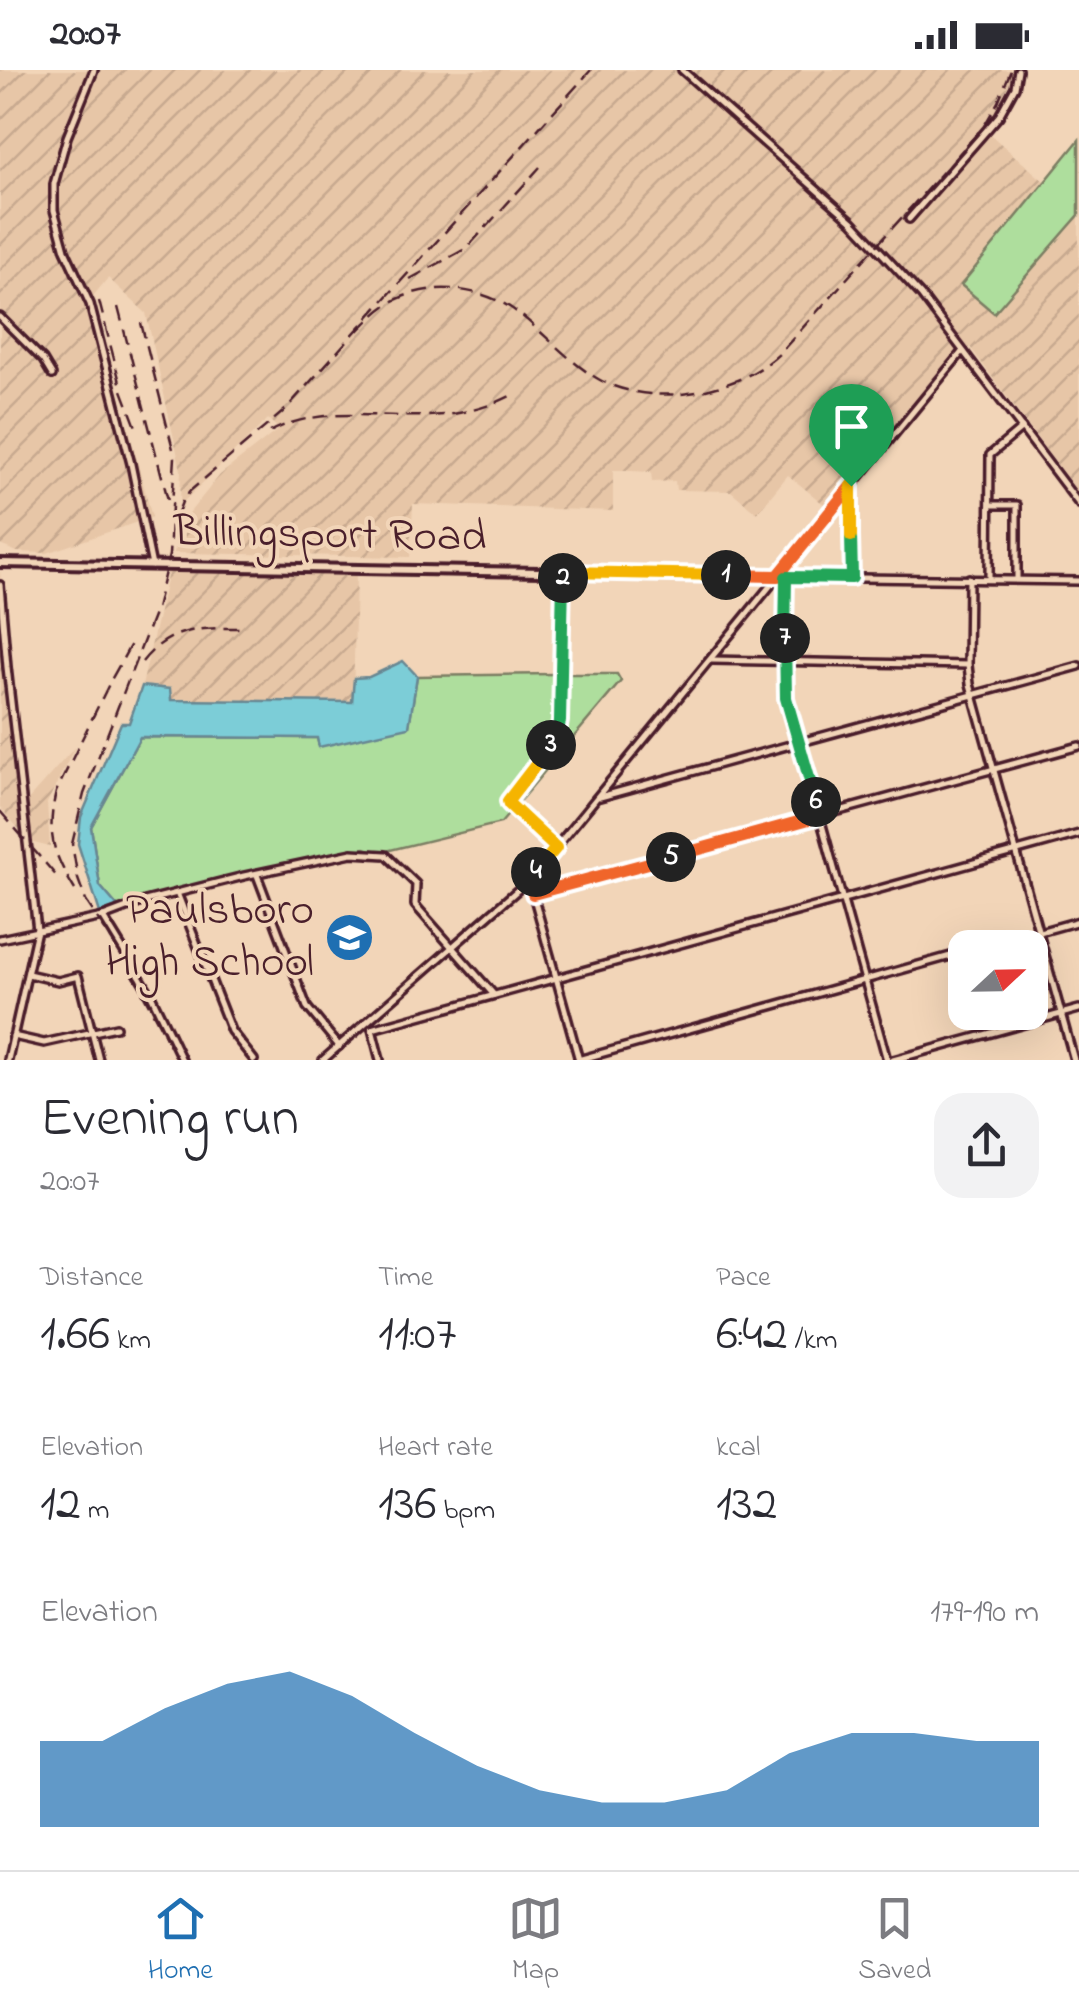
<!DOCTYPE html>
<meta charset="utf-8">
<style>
:root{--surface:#fff;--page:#f2f2f3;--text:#2b2b33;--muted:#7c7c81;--line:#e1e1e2;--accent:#1f6fb2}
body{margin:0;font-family:"Indie Flower",sans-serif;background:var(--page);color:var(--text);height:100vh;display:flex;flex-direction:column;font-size:38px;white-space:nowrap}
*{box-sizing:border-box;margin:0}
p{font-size:32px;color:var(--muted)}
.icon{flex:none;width:55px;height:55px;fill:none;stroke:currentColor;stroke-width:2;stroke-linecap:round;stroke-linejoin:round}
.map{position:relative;height:990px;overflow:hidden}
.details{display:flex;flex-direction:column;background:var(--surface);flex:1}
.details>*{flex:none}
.needle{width:65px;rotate:68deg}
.buttons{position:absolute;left:948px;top:860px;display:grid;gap:20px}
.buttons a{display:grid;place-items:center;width:100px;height:100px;border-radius:20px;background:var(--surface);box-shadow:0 10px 40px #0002;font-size:50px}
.pin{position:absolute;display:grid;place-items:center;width:85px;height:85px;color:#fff;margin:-102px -42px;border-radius:50% 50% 50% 0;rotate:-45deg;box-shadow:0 0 10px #0007}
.pin .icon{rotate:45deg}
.km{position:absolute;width:50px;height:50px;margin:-25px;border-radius:50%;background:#222;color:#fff;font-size:28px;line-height:50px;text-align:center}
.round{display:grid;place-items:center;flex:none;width:105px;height:105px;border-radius:30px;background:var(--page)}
.headline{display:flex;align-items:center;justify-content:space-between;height:170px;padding:0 40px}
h1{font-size:55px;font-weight:600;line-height:75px}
.metrics{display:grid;grid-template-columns:repeat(3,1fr);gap:15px;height:170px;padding:10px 40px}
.metrics div{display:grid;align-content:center}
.metrics b{font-size:50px;font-weight:600}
.metrics small{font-size:28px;font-weight:400}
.metrics p{font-size:28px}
.chart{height:280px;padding:20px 40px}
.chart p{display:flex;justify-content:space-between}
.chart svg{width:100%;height:180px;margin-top:10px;fill:var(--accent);opacity:.7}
.status{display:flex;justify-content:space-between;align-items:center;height:70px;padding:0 50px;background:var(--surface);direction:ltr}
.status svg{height:28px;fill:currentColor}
.tab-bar{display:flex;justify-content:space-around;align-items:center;height:140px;border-top:2px solid var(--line);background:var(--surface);font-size:28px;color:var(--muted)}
.tab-bar a{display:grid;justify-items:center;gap:5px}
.tab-bar .selected{color:var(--accent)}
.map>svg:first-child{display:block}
.industrial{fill:url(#industrial-furrows)}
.park{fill:#aede9d;stroke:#7c7e64;stroke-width:2.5}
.water{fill:#7ccdd7;stroke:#688792;stroke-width:2.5}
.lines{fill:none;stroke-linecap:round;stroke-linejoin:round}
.minor-casing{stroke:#4a1f2b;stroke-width:12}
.tertiary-casing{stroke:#4a1f2b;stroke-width:14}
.minor{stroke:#f2d5b8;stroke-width:5}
.tertiary{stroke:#f2d5b8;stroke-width:6}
.rail{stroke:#4a1f2b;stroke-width:2.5;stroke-dasharray:15 8;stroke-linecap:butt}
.split-1-casing{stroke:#fff;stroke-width:20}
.split-2-casing{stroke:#fff;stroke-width:20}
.split-3-casing{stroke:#fff;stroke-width:20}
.split-4-casing{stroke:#fff;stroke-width:20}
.split-5-casing{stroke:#fff;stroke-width:20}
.split-6-casing{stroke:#fff;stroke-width:20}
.split-7-casing{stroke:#fff;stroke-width:20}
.split-8-casing{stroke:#fff;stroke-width:20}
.split-9-casing{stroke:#fff;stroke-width:20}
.split-1{stroke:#f0652b;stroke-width:12}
.split-2{stroke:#f5b400;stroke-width:12}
.split-3{stroke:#22a559;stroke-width:12}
.split-4{stroke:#f5b400;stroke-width:12}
.split-5{stroke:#f0652b;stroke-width:12}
.split-6{stroke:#f0652b;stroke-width:12}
.split-7{stroke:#22a559;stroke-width:12}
.split-8{stroke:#22a559;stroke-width:12}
.split-9{stroke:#f5b400;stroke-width:12}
.labels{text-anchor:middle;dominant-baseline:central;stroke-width:8;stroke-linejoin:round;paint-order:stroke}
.street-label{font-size:45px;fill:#4a1f2b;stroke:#f2d5b8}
.poi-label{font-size:45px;fill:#4a1f2b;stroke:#f2d5b8;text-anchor:end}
</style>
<div class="status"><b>20:07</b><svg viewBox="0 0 49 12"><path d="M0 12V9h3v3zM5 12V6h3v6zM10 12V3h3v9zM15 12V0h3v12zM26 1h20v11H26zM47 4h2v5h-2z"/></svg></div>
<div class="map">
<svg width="1079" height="990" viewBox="0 0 1079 990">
<defs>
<pattern id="industrial-furrows" width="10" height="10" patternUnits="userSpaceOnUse" patternTransform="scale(2.5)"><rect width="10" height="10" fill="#e7c6a7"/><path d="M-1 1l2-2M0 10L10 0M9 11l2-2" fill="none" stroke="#c8aa90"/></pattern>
</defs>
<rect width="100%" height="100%" fill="#f2d5b8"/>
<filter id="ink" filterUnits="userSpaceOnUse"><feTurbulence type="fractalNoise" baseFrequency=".01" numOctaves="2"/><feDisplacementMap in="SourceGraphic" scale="20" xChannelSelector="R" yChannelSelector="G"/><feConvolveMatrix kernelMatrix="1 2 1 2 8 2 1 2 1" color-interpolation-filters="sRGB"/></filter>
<g filter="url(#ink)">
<g class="industrial">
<path d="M0,0H1013L1012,8L985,60L1045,112L961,215L994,243L1079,145V424L970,277L964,279L832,441L788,405L757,443L731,421L676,420L675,411L652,412L651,402L613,400V441L413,434L410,487L174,483L181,453L220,405L279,359L268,349L180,435L181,400L146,243L108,208L93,226L152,447L47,483L17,482L0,475Z"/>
<path d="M0,500L26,732L75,677L47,733L50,777L30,772L0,737Z"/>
<path d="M168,502L356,505L353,632L171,630L142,616Z"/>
</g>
<g class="park">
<path d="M1079,70V145L994,243L961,215Z"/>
<path d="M554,604H617L621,611L501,753L378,783L365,778L118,837L100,816L91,757L140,667L317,668L319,676L409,656L417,606Z"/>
</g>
<path class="water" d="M403,591L417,606L409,657L319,677L317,668L140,667L91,757L100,816L118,837L100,843L78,774L81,747L121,653H129L142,616L170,619L171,630L352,632L354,608L369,607Z"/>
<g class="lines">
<defs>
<g id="minor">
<path d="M94,0L67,67L54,114V140L65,180L90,234L131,394L152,496"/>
<path d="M682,0L852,151L921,225L1079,434"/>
<path d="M909,149L999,46L1015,17L1018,0"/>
<path d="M0,247L43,290L52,305"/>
<path d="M851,416L852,507"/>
<path d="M991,435H1017V509"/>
<path d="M786,507L787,628L887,990"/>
<path d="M786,507L1079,511"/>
<path d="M969,508L968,595L970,614L1074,990"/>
<path d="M989,509L990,385L1022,358"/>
<path d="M0,515L7,597L37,860L8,990"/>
<path d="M711,590L968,595"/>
<path d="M600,727L1079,596"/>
<path d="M555,777L509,734L508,731L557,667L560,651L561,553L564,502"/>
<path d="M257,805L307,937L339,976"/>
<path d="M529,810L579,990"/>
<path d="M177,823L231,961L254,990"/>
<path d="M533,824L1079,676"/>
<path d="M103,847L152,927L182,990"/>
<path d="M0,869L103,847L145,831L244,806L352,783L386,785L416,814L415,835L494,925"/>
<path d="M982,878L1079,851"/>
<path d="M28,904L58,911L78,906L99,990"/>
<path d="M372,959L1079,764"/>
<path d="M372,959L380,990"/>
<path d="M13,966L44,973L116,957"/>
<path d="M323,990L529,810L962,282"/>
<path d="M578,990L965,882"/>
<path d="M893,990L1079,939"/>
</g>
<path id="tertiary" d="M0,493L778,506"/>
</defs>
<use href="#minor" class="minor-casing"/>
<use href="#tertiary" class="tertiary-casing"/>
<use href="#minor" class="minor"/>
<use href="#tertiary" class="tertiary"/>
<g class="rail">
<path d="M410,209L467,178L540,97"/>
<path d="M99,231L122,320L138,362"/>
<path d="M118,237L168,430"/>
<path d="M141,253L175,387L169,485L156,539L84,724L72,774L78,809L86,831L138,910L149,934"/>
<path d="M358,261C371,248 383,235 400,228C434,212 480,218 511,238C542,259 567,292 600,310C629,326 674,328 706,320C734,313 759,303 780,283L984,56L998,32L1011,0"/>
<path d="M270,362C318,336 372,348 425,346C456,346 489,338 516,323"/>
<path d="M177,445L182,432L190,421L284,341L591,0"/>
<path d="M142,592C170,557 200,558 241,558"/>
<path d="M0,741L59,809"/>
<path d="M75,820C53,784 46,764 56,722L111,610L131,574"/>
<path d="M142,922L178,990"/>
</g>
</g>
</g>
<g class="lines" filter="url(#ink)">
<defs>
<path id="split-1" d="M726,505L778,506L851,416"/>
<path id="split-2" d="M563,508L564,502L726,505"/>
<path id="split-3" d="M551,675L557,667L560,651L563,508"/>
<path id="split-4" d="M536,802L556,778L509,734L508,731L551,675"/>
<path id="split-5" d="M536,802L529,810L533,824L671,787"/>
<path id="split-6" d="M671,787L820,746L816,732"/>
<path id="split-7" d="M785,568L786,628L816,732"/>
<path id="split-8" d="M785,568L786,507L852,508L851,466"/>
<path id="split-9" d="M851,416V466"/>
</defs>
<use href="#split-1" class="split-1-casing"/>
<use href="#split-2" class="split-2-casing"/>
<use href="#split-3" class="split-3-casing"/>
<use href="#split-4" class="split-4-casing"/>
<use href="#split-5" class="split-5-casing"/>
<use href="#split-6" class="split-6-casing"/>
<use href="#split-7" class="split-7-casing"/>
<use href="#split-8" class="split-8-casing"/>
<use href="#split-9" class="split-9-casing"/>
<use href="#split-1" class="split-1"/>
<use href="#split-2" class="split-2"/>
<use href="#split-3" class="split-3"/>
<use href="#split-4" class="split-4"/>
<use href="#split-5" class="split-5"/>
<use href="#split-6" class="split-6"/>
<use href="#split-7" class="split-7"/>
<use href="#split-8" class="split-8"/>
<use href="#split-9" class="split-9"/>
</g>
<defs>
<symbol id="school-disc" viewBox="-11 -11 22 22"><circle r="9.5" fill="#1f6fb2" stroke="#f2d5b8"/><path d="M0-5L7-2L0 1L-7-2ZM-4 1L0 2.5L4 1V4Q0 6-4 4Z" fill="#fff"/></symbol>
</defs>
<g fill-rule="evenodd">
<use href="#school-disc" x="322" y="840" width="55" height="55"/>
</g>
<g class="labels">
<g class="street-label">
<text transform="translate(330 466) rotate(1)">Billingsport Road</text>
</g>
<g class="poi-label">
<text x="314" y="842">Paulsboro<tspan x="314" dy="52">High School</tspan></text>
</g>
</g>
</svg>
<div class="buttons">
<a><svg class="needle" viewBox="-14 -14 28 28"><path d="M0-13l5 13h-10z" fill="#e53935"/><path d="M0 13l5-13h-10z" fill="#7c7c81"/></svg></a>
</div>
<div class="pin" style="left:851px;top:416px;background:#1e9e55"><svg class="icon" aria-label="arrive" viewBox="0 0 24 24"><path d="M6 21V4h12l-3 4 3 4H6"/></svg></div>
<b class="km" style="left:726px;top:505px">1</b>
<b class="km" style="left:563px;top:508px">2</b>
<b class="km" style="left:551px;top:675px">3</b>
<b class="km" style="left:536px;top:802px">4</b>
<b class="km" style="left:671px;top:787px">5</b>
<b class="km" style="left:816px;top:732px">6</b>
<b class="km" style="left:785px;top:568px">7</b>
</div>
<section class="details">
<div class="headline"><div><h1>Evening run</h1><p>20:07</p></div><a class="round"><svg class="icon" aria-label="share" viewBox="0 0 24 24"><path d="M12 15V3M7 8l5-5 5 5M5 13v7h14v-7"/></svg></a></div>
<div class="metrics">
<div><p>Distance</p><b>1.66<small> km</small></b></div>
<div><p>Time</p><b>11:07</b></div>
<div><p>Pace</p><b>6:42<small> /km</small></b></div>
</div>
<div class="metrics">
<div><p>Elevation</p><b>12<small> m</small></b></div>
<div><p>Heart rate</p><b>136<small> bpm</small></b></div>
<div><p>kcal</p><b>132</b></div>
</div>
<div class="chart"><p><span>Elevation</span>179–190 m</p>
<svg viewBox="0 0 160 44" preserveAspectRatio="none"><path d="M0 44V23L10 23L20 15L30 9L40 6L50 12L60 21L70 29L80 35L90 38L100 38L110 35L120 26L130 21L140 21L150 23L160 23V44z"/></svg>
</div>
</section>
<nav class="tab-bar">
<a class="selected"><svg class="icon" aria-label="home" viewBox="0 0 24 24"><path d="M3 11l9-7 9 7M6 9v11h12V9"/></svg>Home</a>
<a><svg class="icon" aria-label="map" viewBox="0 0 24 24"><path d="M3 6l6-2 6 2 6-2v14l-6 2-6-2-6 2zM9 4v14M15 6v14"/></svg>Map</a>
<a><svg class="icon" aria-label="saved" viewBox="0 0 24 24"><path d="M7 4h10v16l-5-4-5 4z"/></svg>Saved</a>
</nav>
